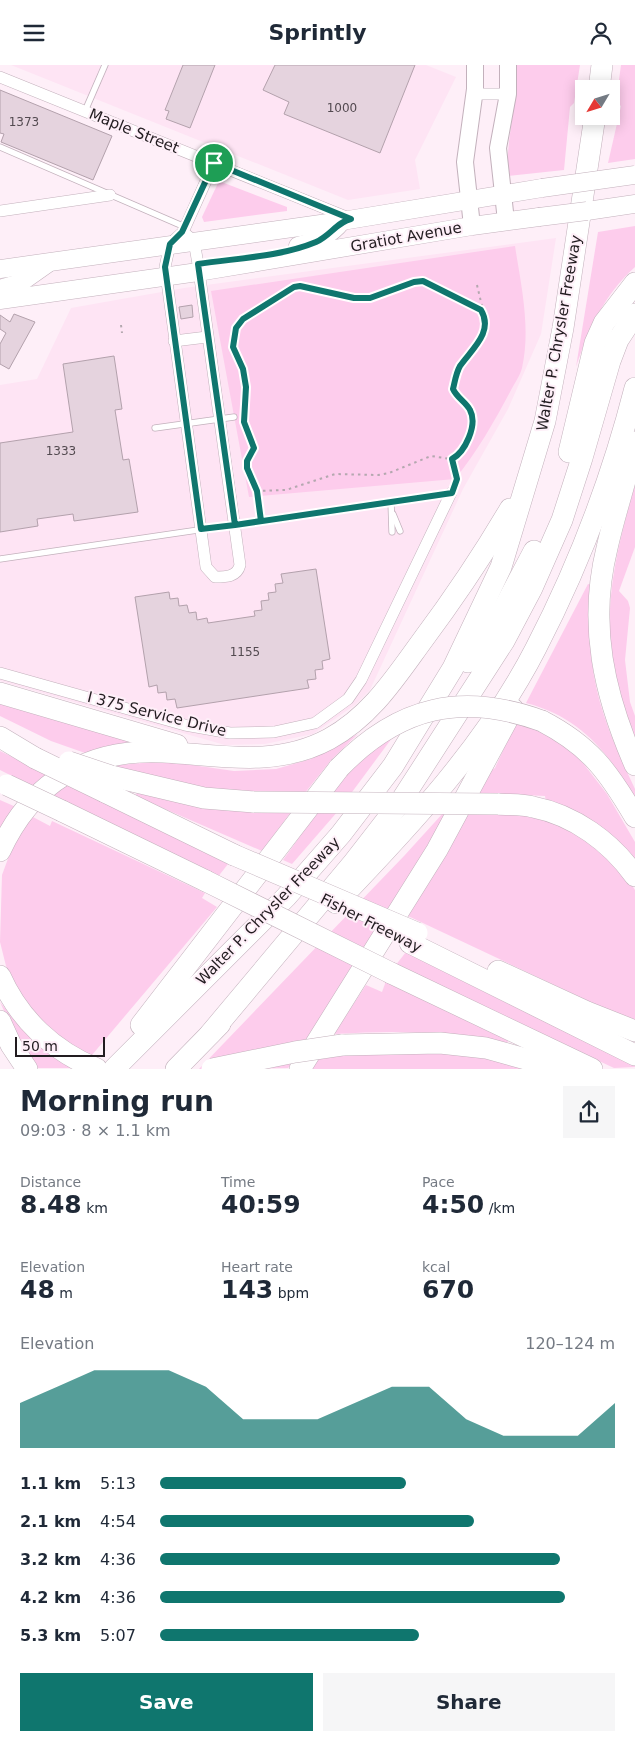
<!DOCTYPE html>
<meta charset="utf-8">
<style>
:root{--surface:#fff;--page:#f6f6f7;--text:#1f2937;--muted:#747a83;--accent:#0f766e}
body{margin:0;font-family:"DejaVu Sans",sans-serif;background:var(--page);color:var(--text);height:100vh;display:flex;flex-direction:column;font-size:19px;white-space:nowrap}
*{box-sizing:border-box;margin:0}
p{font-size:16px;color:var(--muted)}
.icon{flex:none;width:28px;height:28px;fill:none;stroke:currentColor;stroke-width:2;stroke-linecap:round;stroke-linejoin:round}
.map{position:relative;height:1004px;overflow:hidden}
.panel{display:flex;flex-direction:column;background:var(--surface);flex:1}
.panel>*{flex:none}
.needle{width:32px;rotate:232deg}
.tools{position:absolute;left:575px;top:15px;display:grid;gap:10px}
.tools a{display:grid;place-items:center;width:45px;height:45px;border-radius:0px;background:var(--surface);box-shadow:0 2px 12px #0003;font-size:25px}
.scale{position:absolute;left:15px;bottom:12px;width:90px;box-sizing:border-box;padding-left:5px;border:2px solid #221c20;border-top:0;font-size:14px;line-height:18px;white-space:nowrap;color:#221c20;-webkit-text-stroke:4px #feeff8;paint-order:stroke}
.pin{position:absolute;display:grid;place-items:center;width:42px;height:42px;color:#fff;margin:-21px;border:2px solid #fff;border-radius:50%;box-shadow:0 1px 5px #0007}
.round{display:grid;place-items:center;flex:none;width:52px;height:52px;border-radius:0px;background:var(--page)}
.overview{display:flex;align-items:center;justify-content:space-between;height:85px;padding:0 20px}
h1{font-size:28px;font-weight:700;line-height:38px}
.stats{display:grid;grid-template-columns:repeat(3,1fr);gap:8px;height:85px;padding:5px 20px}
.stats div{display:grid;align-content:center}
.stats b{font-size:25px;font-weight:700}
.stats small{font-size:14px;font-weight:400}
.stats p{font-size:14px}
.chart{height:140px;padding:10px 20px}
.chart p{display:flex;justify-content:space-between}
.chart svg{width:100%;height:90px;margin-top:5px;fill:var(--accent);opacity:.7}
.action{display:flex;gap:10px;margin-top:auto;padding:10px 20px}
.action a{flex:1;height:58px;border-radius:0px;background:var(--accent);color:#fff;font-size:20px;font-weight:700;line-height:58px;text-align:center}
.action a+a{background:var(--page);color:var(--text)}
ul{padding:0 20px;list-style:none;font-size:16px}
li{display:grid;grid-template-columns:80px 60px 1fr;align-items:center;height:38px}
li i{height:12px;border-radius:6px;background:var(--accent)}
header{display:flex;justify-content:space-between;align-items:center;height:65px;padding:0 20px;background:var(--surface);font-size:22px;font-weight:700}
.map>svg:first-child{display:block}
.built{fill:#fee4f4}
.green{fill:#fdccec}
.building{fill:#e5d3de;stroke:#b3a1ac}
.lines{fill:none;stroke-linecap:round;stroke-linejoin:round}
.lane-casing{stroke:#c3b1bc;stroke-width:7}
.street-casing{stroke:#c3b1bc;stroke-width:12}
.secondary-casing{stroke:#c3b1bc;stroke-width:18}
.primary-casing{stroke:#c3b1bc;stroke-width:19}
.highway-casing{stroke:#c3b1bc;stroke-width:22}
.path{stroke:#b4a8af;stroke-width:2;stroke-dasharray:2.5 4;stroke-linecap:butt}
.lane{stroke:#fff;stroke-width:5.5}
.street{stroke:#fff;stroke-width:11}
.secondary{stroke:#fff;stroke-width:16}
.primary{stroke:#fff;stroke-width:18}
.highway{stroke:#fff;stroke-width:21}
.primary-bridge-casing{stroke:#c3b1bc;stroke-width:19;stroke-linecap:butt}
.highway-bridge-casing{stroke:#c3b1bc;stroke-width:22;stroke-linecap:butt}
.primary-bridge{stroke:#fff;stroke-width:18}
.highway-bridge{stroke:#fff;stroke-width:21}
.route-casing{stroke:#fff;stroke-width:10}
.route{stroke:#0f766e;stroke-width:6}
.labels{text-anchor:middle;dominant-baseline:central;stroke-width:4;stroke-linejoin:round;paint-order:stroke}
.number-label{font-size:12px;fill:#534a50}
.street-label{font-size:15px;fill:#221c20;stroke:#feeff8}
</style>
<header><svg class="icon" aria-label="menu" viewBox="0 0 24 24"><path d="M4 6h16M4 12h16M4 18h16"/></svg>Sprintly<svg class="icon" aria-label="person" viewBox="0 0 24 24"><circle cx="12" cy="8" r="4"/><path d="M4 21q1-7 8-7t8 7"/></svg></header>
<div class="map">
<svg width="635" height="1004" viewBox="0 0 635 1004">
<rect width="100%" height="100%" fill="#feeff8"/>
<g class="built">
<path d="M11,0H426L456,12L415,95L420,124L348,135Z"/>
<path d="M556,173L541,269L508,344L463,424L370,625L355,640L313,669L265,679L225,680L0,616V320L37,314L71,243L184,223Z"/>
</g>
<g class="green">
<path d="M515,0H580L574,38L570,42L564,105L508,111C505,73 519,38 515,0Z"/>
<path d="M621,0H635V94L608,98L621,41L616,37Z"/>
<path d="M219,116L287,142V146L204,157L202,152Z"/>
<path d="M635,161V202C604,230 589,263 576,302L598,167Z"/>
<path d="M515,181C521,220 531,263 522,303C520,311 514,319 510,327C494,357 477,387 455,414L249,432L211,226Z"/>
<path d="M635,420V482L619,526L628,536L630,543L625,595L630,637L635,651V676C596,581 607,516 635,420Z"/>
<path d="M588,519L592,520C592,545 590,572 592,597C597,642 616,684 635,724V733C608,687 580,652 526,638Z"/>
<path d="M0,637L136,675L85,688L51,676L0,651Z"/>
<path d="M516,657L535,664L565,681L583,698L607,729L635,777V797L546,738L545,731L478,728L489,707L495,703Z"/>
<path d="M358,669L332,694L304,729L213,724L178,719L109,701L164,696L234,706L276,704L311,694Z"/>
<path d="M392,673L338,746L292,799L283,795C315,752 344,699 392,673Z"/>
<path d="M0,686L48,709L34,722L0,705Z"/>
<path d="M66,719L228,799L217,813L51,731Z"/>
<path d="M137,728L291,747L262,786L135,731Z"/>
<path d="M0,735L16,742L0,767Z"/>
<path d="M502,745C520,749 541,752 558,760C588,773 618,797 635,825V958L408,851L465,747Z"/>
<path d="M451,746L297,994L288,1003L199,1004L404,791L444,747Z"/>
<path d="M31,751L50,761L52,756L205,828L202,833L217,842L81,1003H37L16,972L0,937L22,964L44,983L37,951L15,920L6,901L0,877L2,810L16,772Z"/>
<path d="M406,887L635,1000V1002L614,1003L395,901Z"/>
<path d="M386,916L509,974L507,978C444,966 399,965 334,969L366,920L382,927Z"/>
<path d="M380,985L475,990L535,1004H310L319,991Z"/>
</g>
<g class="building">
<path d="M183,0H215L190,63L166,54L169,46L165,45Z"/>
<path d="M275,0H415L380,88L284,49L289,37L263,25Z"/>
<path d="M0,25L112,71L93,115L1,77L4,69L0,68Z"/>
<path d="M192,240L193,252L181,254L179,242Z"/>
<path d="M14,249L35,257L9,304L0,299V279L6,268L0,264V250L10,257Z"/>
<path d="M114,291L122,344L115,345L123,395L129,394L138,447L74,456L73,449L37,454L38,461L0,467V378L73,367L63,299Z"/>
<path d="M316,504L330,594L322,596L323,604L315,605L316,614L307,615L309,623L177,643L175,634L167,635L166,627L158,628L157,620L149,622L135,532L169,527L170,534L178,533L179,541L187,540L189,548L196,547L197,555L207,553L208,558L255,551L254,546L262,545L261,536L269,535L268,528L276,527L275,519L283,518L281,509Z"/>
</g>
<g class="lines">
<defs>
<g id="lane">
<path d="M85,46L105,0"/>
<path d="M0,82L185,162"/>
<path d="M155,363L234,352"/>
<path d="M391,437L392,467"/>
<path d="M393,449L400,466"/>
<path d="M0,494L451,428"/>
</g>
<g id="street">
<path d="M0,12L349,153"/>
<path d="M474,29H508"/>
<path d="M0,146L110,130"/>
<path d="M183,167L194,176L198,199L240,500C237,512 226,512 215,512L206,502L165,202L170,179L183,167L214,98"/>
<path d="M174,276L207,272"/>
<path d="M0,608L185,660L230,668L274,667L315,658L348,634L361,615L451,428"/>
</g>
<g id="secondary">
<path d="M506,156L498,83L508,29V0"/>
<path d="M472,161L465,97L475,24V0"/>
</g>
<g id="primary">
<path d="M587,146L635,139"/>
<path d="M298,181C317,176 330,171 342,156"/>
<path d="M0,204L342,156L542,123"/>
<path d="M0,224L20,218L47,199"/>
<path d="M0,235L198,207L472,161L539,152"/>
</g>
<g id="highway">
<path d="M599,24L602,0"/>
<path d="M635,377C627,413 615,447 607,483C588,560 604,629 635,700"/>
<path d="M569,387L595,278L604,258L635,218"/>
<path d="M468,597L494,562L534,486"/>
<path d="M0,628L177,680"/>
<path d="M542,656C590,681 608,706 635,752"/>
<path d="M0,672L35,693"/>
<path d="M111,711L204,733L254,737"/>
<path d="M105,727L234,790"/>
<path d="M498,739C509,740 522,739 533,742C574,750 611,777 635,811"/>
<path d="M62,746L206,816"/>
<path d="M0,786C31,718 87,683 163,687C220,690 275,703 329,674C371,651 395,613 422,576C454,533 483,490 510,444"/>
<path d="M336,838C410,761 487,679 536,583C579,500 612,413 635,323"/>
<path d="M410,878L635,990"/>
<path d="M498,906L587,947L635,966"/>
<path d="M391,908L592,1004"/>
<path d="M0,911C19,954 53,986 97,1004"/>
<path d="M0,956L11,980L27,1004"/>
<path d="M141,960L339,703"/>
<path d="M210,969L354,797L399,739L504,576L532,523L562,455L582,393L610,296L618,275L635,249"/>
<path d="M342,980L440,978L486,983L562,1004"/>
<path d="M114,1004L286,832L341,769L393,701L453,603L501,502L545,356L563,263L595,51"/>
<path d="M176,1004L220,959"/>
<path d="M300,1004L437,785L513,644"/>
</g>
</defs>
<use href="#lane" class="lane-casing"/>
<use href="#street" class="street-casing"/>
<use href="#secondary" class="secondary-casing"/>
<use href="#primary" class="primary-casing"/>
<use href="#highway" class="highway-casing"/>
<g class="path">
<path d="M477,220L485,254L484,269L457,308L453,323L472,348L473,360L462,386L451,394L431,391L389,408L378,410L335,409L286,425L256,426L247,403V396L254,383L244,357L246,322L243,304L233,282L236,263L243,254L284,226L294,222L300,221L354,233H370L413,217L423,216L481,245"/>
<path d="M121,260L122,268"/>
<path d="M451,394L457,414L456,419"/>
<path d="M257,426L260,446"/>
</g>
<use href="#lane" class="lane"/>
<use href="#street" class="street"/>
<use href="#secondary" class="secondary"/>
<use href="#primary" class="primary"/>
<use href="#highway" class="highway"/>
<defs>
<g id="primary-bridge">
<path d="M542,123L635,110"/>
<path d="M539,152L587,146"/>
</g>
<g id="highway-bridge">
<path d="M35,693L105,727"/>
<path d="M69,697L111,711"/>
<path d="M339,703C399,641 462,627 542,656"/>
<path d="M7,720L62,746"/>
<path d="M254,737L498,739"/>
<path d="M234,790L417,868"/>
<path d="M206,816L391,908"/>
<path d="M212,1004L295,987L342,980"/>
</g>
</defs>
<use href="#primary-bridge" class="primary-bridge-casing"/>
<use href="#highway-bridge" class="highway-bridge-casing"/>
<use href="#primary-bridge" class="primary-bridge"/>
<use href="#highway-bridge" class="highway-bridge"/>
</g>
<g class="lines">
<defs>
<path id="route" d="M214,98L182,167L170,179L165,202L201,464L235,460L452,428L457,414L452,394C465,387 478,360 470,345C466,337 457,333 453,324C455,316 456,308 460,301C472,284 494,267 481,245L423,216L414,217L370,233H354L300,221L294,222L243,254L236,263L233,282L243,304L246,322L244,357L254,383L247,396V403L257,426L261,456L235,460L198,199C237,193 280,192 316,177C330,171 337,157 351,154L214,98"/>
</defs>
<use href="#route" class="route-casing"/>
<use href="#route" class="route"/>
</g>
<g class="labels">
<g class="number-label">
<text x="342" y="43">1000</text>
<text x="24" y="57">1373</text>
<text x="61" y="386">1333</text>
<text x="245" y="587">1155</text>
</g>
<g class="street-label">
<text transform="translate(134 66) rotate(22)">Maple Street</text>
<text transform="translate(406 172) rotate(-10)">Gratiot Avenue</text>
<text transform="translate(559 268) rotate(-80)">Walter P. Chrysler Freeway</text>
<text transform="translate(157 649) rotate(14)">I 375 Service Drive</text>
<text transform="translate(268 846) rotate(-46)">Walter P. Chrysler Freeway</text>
<text transform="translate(371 858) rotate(27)">Fisher Freeway</text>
</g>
</g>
</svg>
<div class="tools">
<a><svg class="needle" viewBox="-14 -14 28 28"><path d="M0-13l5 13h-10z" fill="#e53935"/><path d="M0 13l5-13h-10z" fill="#747a83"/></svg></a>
</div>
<div class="scale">50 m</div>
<div class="pin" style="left:214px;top:98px;background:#1e9e55"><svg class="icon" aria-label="arrive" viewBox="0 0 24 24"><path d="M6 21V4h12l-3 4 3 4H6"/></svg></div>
</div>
<section class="panel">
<div class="overview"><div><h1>Morning run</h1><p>09:03 · 8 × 1.1 km</p></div><a class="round"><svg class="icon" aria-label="share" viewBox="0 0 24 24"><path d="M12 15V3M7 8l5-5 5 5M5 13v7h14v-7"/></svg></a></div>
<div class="stats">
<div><p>Distance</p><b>8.48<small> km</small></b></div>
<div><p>Time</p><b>40:59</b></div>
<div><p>Pace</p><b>4:50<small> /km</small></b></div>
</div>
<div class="stats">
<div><p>Elevation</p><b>48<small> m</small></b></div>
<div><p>Heart rate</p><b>143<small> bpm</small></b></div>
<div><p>kcal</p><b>670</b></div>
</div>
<div class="chart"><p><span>Elevation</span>120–124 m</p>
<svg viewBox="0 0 160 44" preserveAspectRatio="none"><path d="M0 44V22L10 14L20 6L30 6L40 6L50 14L60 30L70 30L80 30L90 22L100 14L110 14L120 30L130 38L140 38L150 38L160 22V44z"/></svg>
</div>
<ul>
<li><b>1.1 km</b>5:13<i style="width:54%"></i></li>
<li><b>2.1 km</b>4:54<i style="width:69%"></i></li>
<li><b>3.2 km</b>4:36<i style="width:88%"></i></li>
<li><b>4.2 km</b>4:36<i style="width:89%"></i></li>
<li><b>5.3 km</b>5:07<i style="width:57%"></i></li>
</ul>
<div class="action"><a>Save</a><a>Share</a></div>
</section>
